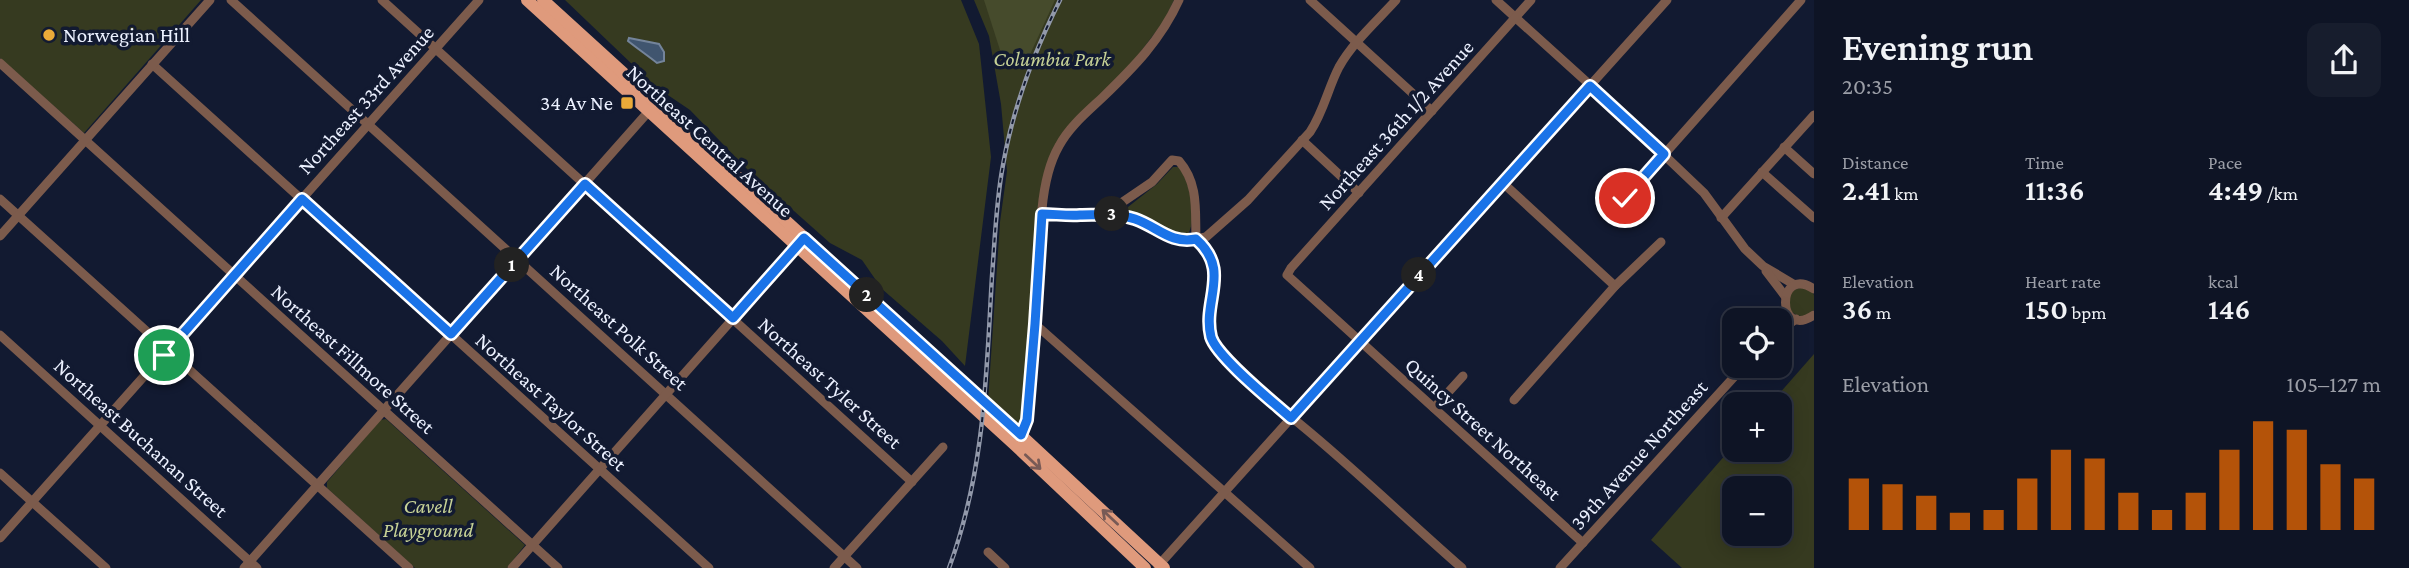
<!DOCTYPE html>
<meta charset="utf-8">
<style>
:root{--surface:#0e1425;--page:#171d2d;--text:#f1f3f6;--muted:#9b9ea7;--line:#2e3342;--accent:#b45309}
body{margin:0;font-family:"Crimson Pro",serif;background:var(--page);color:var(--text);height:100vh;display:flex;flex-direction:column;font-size:26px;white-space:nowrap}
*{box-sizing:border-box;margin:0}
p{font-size:23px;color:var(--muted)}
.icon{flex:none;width:38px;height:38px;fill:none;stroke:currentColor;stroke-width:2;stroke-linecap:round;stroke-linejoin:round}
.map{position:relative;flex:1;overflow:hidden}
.panel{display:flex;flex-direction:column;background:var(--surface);width:595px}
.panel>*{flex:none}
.tools{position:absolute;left:1722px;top:308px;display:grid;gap:14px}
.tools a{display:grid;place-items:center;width:70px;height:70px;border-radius:14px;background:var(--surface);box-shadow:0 4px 18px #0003,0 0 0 2px var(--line);font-size:35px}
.pin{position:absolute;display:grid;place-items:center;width:60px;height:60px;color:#fff;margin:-30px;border:4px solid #fff;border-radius:50%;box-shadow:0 2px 7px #0007}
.km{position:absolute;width:35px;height:35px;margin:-18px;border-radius:50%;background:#222;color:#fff;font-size:19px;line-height:35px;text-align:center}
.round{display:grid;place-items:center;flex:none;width:74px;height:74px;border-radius:14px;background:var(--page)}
.overview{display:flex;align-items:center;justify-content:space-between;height:119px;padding:0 28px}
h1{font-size:38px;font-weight:600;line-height:52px}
.stats{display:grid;grid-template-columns:repeat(3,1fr);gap:10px;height:119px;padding:7px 28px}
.stats div{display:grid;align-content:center}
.stats b{font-size:30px;font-weight:600}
.stats small{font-size:19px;font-weight:400}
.stats p{font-size:19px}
.chart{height:196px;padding:14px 28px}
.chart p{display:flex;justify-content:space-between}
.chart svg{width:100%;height:126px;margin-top:7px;stroke:var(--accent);stroke-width:6}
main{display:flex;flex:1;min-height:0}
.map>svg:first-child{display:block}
.green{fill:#363a20;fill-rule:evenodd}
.forest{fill:#464b2c}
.water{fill:#40556f;stroke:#74849a;stroke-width:2}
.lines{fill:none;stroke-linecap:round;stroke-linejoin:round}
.minor{stroke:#7c5b4c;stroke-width:9}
.major{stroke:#df9a7c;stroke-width:12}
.rail-casing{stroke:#9299aa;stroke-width:4.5}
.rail{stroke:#121a31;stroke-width:2;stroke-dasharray:5;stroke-linecap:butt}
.oneway{stroke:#785a56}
.route-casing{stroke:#fff;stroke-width:14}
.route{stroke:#1a73e8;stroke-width:9}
.poi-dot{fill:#eaaa39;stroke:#121a31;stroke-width:2.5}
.labels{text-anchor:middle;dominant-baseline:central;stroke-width:7;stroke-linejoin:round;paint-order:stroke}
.poi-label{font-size:21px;fill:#ecf1ff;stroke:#121a31;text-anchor:start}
.park-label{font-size:21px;font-style:italic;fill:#c7d296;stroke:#121a31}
.street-label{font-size:21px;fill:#ecf1ff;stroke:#121a31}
</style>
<main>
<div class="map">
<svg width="1814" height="568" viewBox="0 0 1814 568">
<rect width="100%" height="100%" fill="#121a31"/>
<g class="green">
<path d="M0,0H201L84,133L0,58Z"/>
<path d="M565,0H961L979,44L991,157L965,366L942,341L882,289L862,260L830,243L749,171L690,110L656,87Z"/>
<path d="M974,0H1174L1164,21L1132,63L1052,153L1026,396L1023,419L1018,423H1013L988,401L1000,222L1007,171L1001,104L989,36Z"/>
<path d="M1173,167H1179C1190,181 1199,223 1186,237L1172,236L1153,222L1127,211L1128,207L1157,184Z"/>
<circle cx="1802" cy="302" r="14"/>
<path d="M1814,354V568H1682L1651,540L1734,445V450H1780V404H1770ZM1734,488H1780V534H1734Z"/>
<path d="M386,419L525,545L507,568H415L327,488V482L380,420Z"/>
</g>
<path class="forest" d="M984,0H1055L1027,61L1011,65L1000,50Z"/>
<path class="water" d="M629,38L659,44L664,52V61L657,63C647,55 638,49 628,41Z"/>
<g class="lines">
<g class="minor">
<path d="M231,0L857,568"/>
<path d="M382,0L912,482"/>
<path d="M1310,0L1432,111"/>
<path d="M1496,0L1599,93L1704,193L1745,249L1763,266L1795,285"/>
<path d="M1531,0L1291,268L1287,275L1583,543"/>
<path d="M0,63L558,568"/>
<path d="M152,64L709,568"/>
<path d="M1302,140L1359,193"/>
<path d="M1784,147L1814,174"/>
<path d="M1762,172L1814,218"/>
<path d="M1503,183L1615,286"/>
<path d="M0,199L409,568"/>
<path d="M1622,202L1801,0"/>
<path d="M1042,214L1120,215L1137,219L1170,238L1190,240L1206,237L1248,200L1310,132C1324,111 1328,88 1339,67C1353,42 1377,21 1396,0"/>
<path d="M1105,214L1152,182L1172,160L1179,161C1199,184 1195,211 1196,239C1236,274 1192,316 1218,349C1237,374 1276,405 1301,425C1356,470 1408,521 1462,568"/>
<path d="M1721,218L1814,115"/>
<path d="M0,236L210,0"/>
<path d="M1766,271L1785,296"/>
<path d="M1814,289C1776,264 1776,341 1814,315"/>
<path d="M1035,324L1310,568"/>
<path d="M1780,331L1796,319"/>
<path d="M0,335L257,568"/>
<path d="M1514,400L1615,286L1661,242"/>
<path d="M1434,408L1463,376"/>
<path d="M1018,438L1026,420L1035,324L1042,209C1044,188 1048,165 1059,146C1069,127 1087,112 1102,98C1133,68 1161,40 1179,0"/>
<path d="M0,473L106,568"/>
<path d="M0,538L479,0"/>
<path d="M988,552L1005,568"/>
<path d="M1158,566L1667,0"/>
<path d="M244,568L649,111"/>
<path d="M512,568L801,242"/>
<path d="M834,568L943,447"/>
<path d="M1560,568L1744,366"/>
</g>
<g class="major">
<path d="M527,0L1014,444L1145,568"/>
<path d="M543,0L985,402L1164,568"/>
</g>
<defs>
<path id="rail" d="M949,568C985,470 986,378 992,276C995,239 996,201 1003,165C1013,108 1034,52 1060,0"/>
</defs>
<use href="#rail" class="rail-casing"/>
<use href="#rail" class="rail"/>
</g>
<defs><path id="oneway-shaft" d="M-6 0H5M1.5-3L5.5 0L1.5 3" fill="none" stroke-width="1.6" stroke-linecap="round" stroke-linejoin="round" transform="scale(1.75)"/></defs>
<g class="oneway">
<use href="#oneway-shaft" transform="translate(1033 462) rotate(43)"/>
<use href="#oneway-shaft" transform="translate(1110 517) rotate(-137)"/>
</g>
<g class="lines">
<defs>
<path id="route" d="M164,355L302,199L451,334L585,184L733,318L804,238L1021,435L1027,420L1035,324L1042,214C1054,214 1068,216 1080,215C1099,215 1117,213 1135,219C1158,227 1170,244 1196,239C1232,271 1202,300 1211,337C1217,357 1273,402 1291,418L1590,86L1664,154L1625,198"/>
</defs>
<use href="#route" class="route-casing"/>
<use href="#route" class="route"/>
</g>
<g class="poi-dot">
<circle cx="49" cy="35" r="7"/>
<rect x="620" y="96" width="14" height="14" rx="3.5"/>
</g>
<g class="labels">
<g class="poi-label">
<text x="63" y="35">Norwegian Hill</text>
<text x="613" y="103" text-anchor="end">34 Av Ne</text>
</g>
<g class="park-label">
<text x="1052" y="59">Columbia Park</text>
<text x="428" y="506">Cavell<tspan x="428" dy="24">Playground</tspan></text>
</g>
<g class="street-label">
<text transform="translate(366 100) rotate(-48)">Northeast 33rd Avenue</text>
<text transform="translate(1396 125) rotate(-48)">Northeast 36th 1/2 Avenue</text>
<text transform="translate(710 141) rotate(42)">Northeast Central Avenue</text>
<text transform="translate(619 327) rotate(42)">Northeast Polk Street</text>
<text transform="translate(353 359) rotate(42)">Northeast Fillmore Street</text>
<text transform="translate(830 383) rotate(42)">Northeast Tyler Street</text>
<text transform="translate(551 402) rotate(42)">Northeast Taylor Street</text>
<text transform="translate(1483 429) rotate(42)">Quincy Street Northeast</text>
<text transform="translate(141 438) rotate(42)">Northeast Buchanan Street</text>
<text transform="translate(1639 455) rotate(-48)">39th Avenue Northeast</text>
</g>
</g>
</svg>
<div class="tools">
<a><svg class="icon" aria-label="locate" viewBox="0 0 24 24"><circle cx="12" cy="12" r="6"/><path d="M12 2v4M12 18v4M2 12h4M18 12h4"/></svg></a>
<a>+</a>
<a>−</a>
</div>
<div class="pin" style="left:164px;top:355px;background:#1e9e55"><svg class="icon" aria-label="arrive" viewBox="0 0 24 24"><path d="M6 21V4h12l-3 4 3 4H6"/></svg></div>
<div class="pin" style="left:1625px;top:198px;background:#d93025"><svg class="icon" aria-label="check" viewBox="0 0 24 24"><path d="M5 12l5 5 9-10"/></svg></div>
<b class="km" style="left:512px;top:265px">1</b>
<b class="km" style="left:867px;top:295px">2</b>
<b class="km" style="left:1112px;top:214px">3</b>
<b class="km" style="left:1419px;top:275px">4</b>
</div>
<section class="panel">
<div class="overview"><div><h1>Evening run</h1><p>20:35</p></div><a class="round"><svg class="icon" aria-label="share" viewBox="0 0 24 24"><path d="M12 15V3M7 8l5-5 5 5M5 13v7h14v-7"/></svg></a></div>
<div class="stats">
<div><p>Distance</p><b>2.41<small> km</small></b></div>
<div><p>Time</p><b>11:36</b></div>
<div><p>Pace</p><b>4:49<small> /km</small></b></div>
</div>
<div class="stats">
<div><p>Elevation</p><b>36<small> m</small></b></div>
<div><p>Heart rate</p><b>150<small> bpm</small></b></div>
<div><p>kcal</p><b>146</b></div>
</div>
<div class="chart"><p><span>Elevation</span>105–127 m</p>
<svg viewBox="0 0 160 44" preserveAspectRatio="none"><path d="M5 44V26M15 44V28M25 44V32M35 44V38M45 44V37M55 44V26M65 44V16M75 44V19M85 44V31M95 44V37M105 44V31M115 44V16M125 44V6M135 44V9M145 44V21M155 44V26"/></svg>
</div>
</section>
</main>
